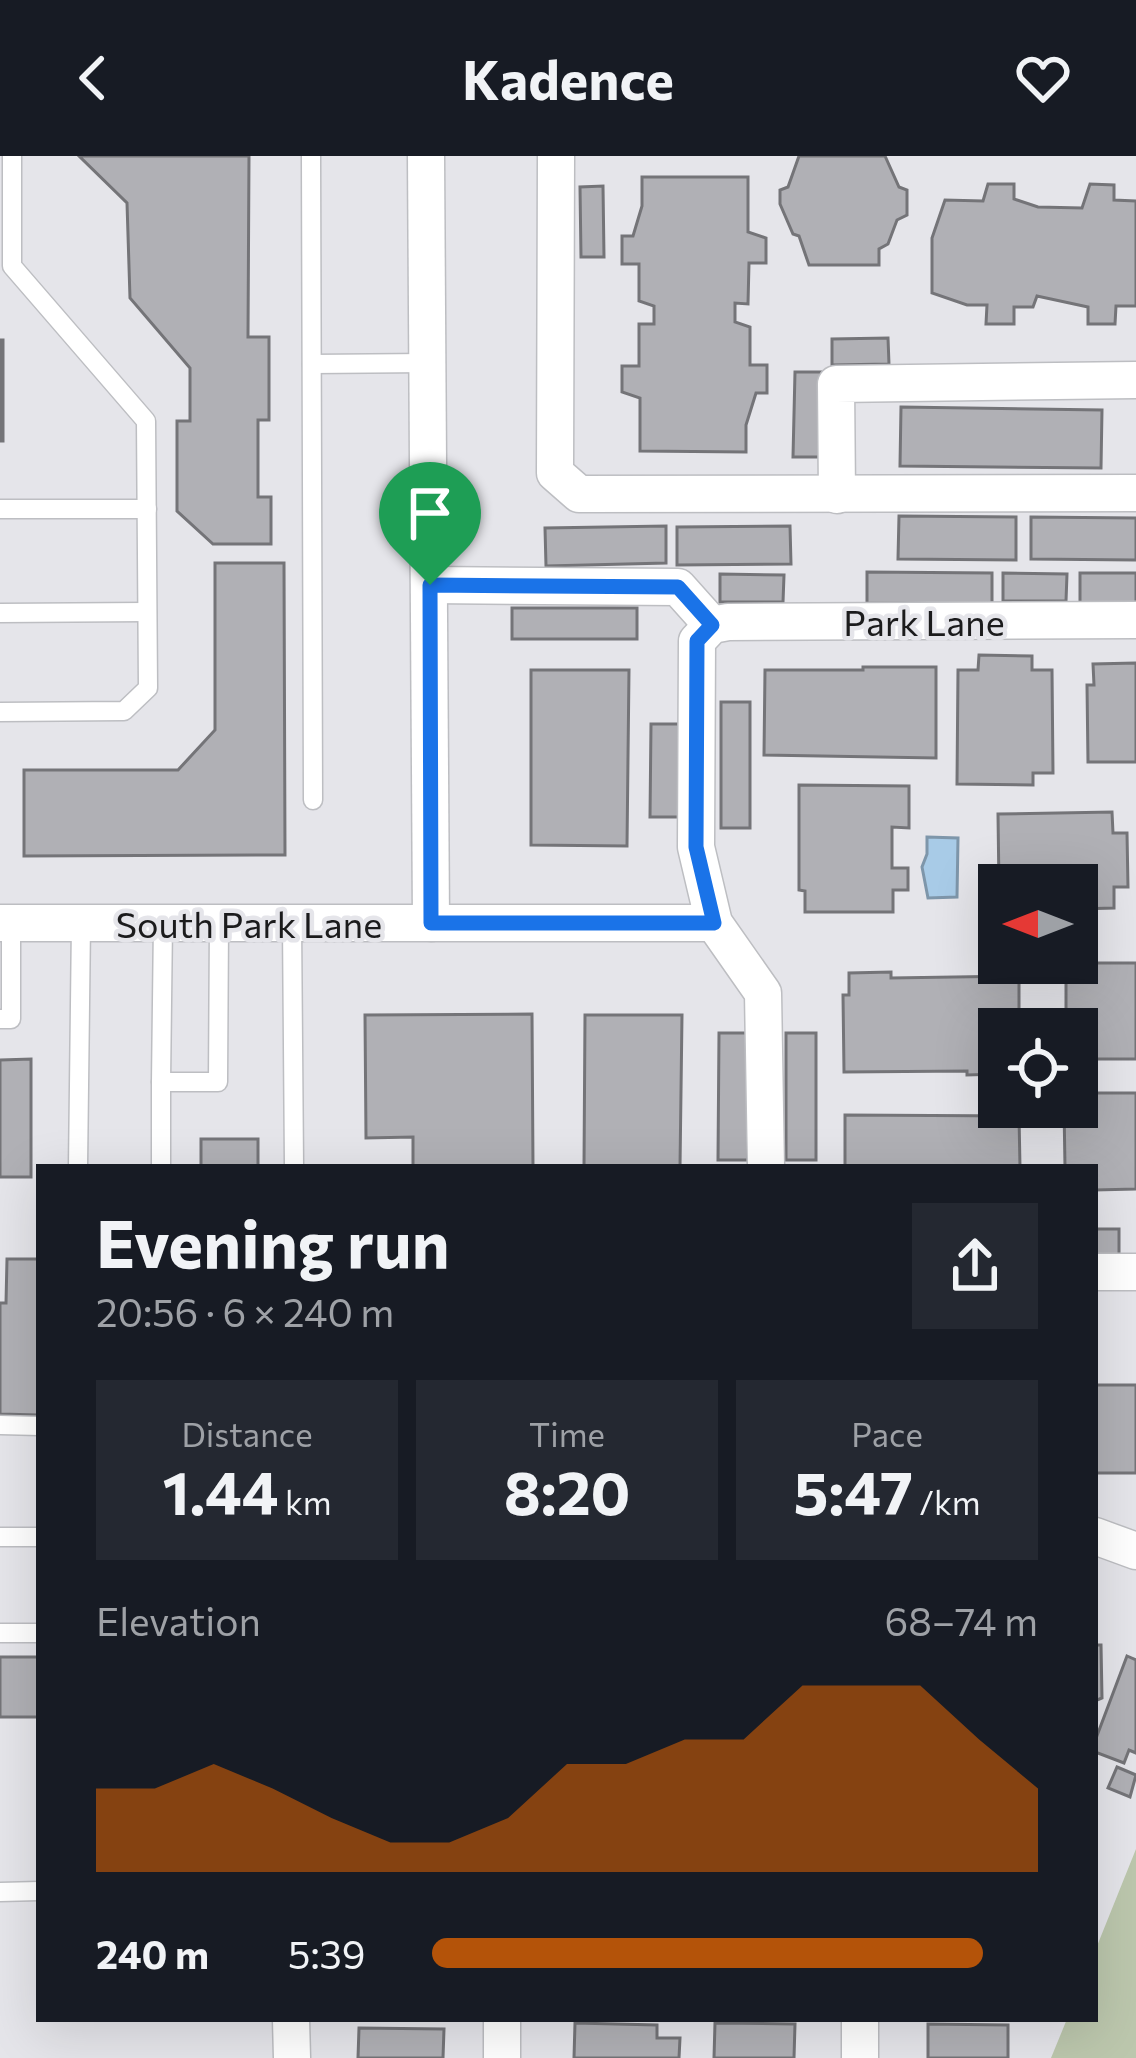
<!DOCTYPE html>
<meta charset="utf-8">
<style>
:root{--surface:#171b24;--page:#242831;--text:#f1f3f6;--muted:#9ea1a6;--accent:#b45309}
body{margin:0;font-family:Commissioner,sans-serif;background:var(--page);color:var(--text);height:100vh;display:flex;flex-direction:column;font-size:45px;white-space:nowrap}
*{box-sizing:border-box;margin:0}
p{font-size:39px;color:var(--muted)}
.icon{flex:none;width:66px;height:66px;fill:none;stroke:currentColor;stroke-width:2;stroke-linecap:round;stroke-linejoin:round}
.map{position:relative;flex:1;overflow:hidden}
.drawer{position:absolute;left:36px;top:1008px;width:1062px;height:858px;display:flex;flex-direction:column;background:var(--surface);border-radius:0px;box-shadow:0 12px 48px #0002}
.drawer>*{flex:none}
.needle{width:78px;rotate:270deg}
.controls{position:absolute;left:978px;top:708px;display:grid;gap:24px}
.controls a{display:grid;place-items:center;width:120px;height:120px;border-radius:0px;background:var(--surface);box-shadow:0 12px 48px #0002;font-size:60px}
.pin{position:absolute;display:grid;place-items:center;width:102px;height:102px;color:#fff;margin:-123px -51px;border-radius:50% 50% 50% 0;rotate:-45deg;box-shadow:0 0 12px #0007}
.pin .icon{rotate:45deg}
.round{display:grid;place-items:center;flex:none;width:126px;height:126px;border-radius:0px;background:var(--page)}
.overview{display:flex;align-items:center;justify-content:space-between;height:204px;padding:0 60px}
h1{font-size:66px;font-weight:700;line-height:90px}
.stats{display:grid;grid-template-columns:repeat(3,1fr);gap:18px;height:204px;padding:12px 60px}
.stats div{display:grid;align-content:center;border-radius:0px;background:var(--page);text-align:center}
.stats b{font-size:60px;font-weight:700}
.stats small{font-size:33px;font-weight:400}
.stats p{font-size:33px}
.chart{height:336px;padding:24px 60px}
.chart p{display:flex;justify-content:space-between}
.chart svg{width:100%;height:216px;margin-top:12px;fill:var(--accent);opacity:.7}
ul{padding:0 60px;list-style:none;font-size:39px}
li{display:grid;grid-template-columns:192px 144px 1fr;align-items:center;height:90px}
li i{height:30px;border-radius:15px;background:var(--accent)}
header{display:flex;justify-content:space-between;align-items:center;height:156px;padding:0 60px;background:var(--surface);font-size:54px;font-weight:700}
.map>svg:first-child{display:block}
.green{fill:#bcc7ad}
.water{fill:#a8cbe7;stroke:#7e96aa;stroke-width:3}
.building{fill:#b0b0b5;stroke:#747478;stroke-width:3}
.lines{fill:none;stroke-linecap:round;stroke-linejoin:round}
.service-casing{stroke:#bdbec2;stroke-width:21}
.minor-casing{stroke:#bdbec2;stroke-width:39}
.service{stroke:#fff;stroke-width:18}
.minor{stroke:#fff;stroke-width:36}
.route-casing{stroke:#fff;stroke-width:24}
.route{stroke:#1a73e8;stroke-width:15}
.labels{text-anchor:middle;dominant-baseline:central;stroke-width:9;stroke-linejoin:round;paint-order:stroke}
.street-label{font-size:36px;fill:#1b1b1c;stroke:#e5e5ea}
</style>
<header><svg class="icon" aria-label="back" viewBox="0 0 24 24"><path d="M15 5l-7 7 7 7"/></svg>Kadence<svg class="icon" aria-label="heart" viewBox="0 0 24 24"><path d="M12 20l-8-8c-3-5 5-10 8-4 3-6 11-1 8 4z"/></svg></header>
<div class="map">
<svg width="1136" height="1902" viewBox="0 0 1136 1902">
<rect width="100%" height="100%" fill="#e5e5ea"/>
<path class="green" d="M1136,1693V1902H1051L1067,1863H1095V1795Z"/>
<path class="water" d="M927,681L958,682L957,741L928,742L922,711L927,698Z"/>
<g class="building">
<path d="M249,0L248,181H269V264H258V341H271V388H213L177,355V265H190V212L130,142L127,47L79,0Z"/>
<path d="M799,0H885L899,31L907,34V59L897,64L888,88L879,93V109H809L799,80L793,78L780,48V34L788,31Z"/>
<path d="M642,21H748V76L766,82V107H749L748,148L735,147V166L750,171V209H767V237H756L746,269V296L640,295V242L622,236V210H639V168H654V150L639,145V108H622V80H633L642,50Z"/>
<path d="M988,28H1014V43L1038,51L1082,52L1090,28L1114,29V44L1136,45V150H1116L1115,168H1088V151L1037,140L1033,151H1014V168H986L987,149H967L932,137V82L945,44L983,45Z"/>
<path d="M603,30L604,101H581L580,31Z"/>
<path d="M888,182L889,208L832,209V183Z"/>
<rect x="0" y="184" width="3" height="101"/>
<path d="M795,216H821L820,301H793Z"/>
<path d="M901,251L1102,254L1101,312L900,310Z"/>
<path d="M899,360L1016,361V404L898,403Z"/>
<path d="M1031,361L1136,362V404L1031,403Z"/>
<path d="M666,370V407L546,410L545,372Z"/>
<path d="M790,370L791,408L677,409V371Z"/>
<path d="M215,407H284L285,699L24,700V614H178L215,574Z"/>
<path d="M867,416L992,417V448L867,447Z"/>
<path d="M1003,417L1067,418L1066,445H1003Z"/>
<rect x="1080" y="417" width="56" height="30"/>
<path d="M720,418L784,419L783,446H720Z"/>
<rect x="512" y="452" width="125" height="31"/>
<path d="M979,499L1032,500V514H1052L1053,617H1033V629L957,628L958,514H978Z"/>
<path d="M1136,507V606H1088L1087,529H1094L1093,508Z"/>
<path d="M863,511H936V602L764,599L765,514H863Z"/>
<path d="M531,514H629L627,690L531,689Z"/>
<rect x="721" y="546" width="29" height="126"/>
<path d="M651,568H681L680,661H650Z"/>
<path d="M799,629L909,630V672L892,671V712H908V734H893V756H805V735L799,734Z"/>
<path d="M1112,656L1113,677H1127L1128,731H1114V752L1077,753V729L999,731L998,658Z"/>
<path d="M1066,807H1136V903H1077V873H1066Z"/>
<path d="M891,816V822L1019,820V873H999V918L967,919V915L844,916L843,839H849V817Z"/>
<path d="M532,858L533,1011H413V981L366,982L365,859Z"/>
<path d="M585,859H682L680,1011H584Z"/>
<path d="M719,877H749L748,1004H718Z"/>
<rect x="786" y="877" width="30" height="127"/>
<path d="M31,903V1021H0V904Z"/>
<path d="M1077,937H1136V1033L1095,1034V1011H1065L1064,951H1077Z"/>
<path d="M845,959L1019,960L1020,1011H845Z"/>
<rect x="201" y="983" width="57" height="28"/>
<rect x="1095" y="1073" width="24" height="31"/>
<path d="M7,1103H39V1259L0,1258V1147H6Z"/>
<rect x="1095" y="1229" width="41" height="88"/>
<path d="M1095,1489H1101L1102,1542L1095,1545Z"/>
<path d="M1127,1500L1136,1504V1597L1129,1594L1124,1607L1095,1596V1585Z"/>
<rect x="0" y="1501" width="39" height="60"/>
<path d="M1117,1611L1136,1619L1130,1641L1108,1632Z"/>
<path d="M575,1867L657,1869V1882H680L679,1902H574Z"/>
<path d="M715,1867L795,1868L794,1902H714Z"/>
<path d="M928,1868L1008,1869V1902H928Z"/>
<path d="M359,1872L444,1873L443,1902H358Z"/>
</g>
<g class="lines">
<defs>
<g id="service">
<path d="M311,0L313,644"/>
<path d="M312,208L428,207"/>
<path d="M0,353H147"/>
<path d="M0,457L147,456"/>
<path d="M0,556L124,555L148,532L146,265L12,110V0"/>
<path d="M292,767L294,1011"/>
<path d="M0,863H11V767"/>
<path d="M161,926L163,767"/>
<path d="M78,1011L81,767"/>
<path d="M161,1011V926H218L219,767"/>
<path d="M0,1269L39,1270"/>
<path d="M0,1381H39"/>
<path d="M0,1477H39"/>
<path d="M0,1736L39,1735"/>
</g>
<g id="minor">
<path d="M426,0L431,767"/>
<path d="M556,0L555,317L579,338L1136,337"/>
<path d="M837,339L836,228L1136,224"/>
<path d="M430,429L678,431L712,469"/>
<path d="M0,767H714"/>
<path d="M766,1011L763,837L714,767L696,691L697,485L712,469L728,466L1136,464"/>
<path d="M1095,1116H1136"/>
<path d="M1095,1380L1136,1395"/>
<path d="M291,1863L292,1902"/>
<path d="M502,1863V1902"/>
<path d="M860,1902V1863"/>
</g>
</defs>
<use href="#service" class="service-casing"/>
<use href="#minor" class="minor-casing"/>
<use href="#service" class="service"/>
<use href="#minor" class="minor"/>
</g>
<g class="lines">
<defs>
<path id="route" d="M430,429L678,431L712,469L697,485L696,691L714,767H431Z"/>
</defs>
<use href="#route" class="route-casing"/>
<use href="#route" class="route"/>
</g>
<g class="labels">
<g class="street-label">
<text x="924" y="465">Park Lane</text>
<text x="249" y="767">South Park Lane</text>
</g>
</g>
</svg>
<div class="controls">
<a><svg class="needle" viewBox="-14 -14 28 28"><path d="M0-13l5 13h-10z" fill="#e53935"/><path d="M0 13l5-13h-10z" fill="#9ea1a6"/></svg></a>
<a><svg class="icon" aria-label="locate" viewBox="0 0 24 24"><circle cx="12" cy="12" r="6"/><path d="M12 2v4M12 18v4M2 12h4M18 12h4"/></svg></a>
</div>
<div class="pin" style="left:430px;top:429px;background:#1e9e55"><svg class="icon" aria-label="arrive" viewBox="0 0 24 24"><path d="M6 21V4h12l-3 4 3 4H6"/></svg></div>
<section class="drawer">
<div class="overview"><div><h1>Evening run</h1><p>20:56 · 6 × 240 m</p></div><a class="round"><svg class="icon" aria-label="share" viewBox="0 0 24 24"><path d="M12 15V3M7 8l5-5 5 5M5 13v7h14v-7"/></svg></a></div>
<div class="stats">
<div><p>Distance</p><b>1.44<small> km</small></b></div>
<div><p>Time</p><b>8:20</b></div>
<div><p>Pace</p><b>5:47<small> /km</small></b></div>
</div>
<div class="chart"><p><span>Elevation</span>68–74 m</p>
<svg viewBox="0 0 160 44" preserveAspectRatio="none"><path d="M0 44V27L10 27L20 22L30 27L40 33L50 38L60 38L70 33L80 22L90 22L100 17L110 17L120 6L130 6L140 6L150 17L160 27V44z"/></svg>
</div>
<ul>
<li><b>240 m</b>5:39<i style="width:91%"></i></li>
</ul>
</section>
</div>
